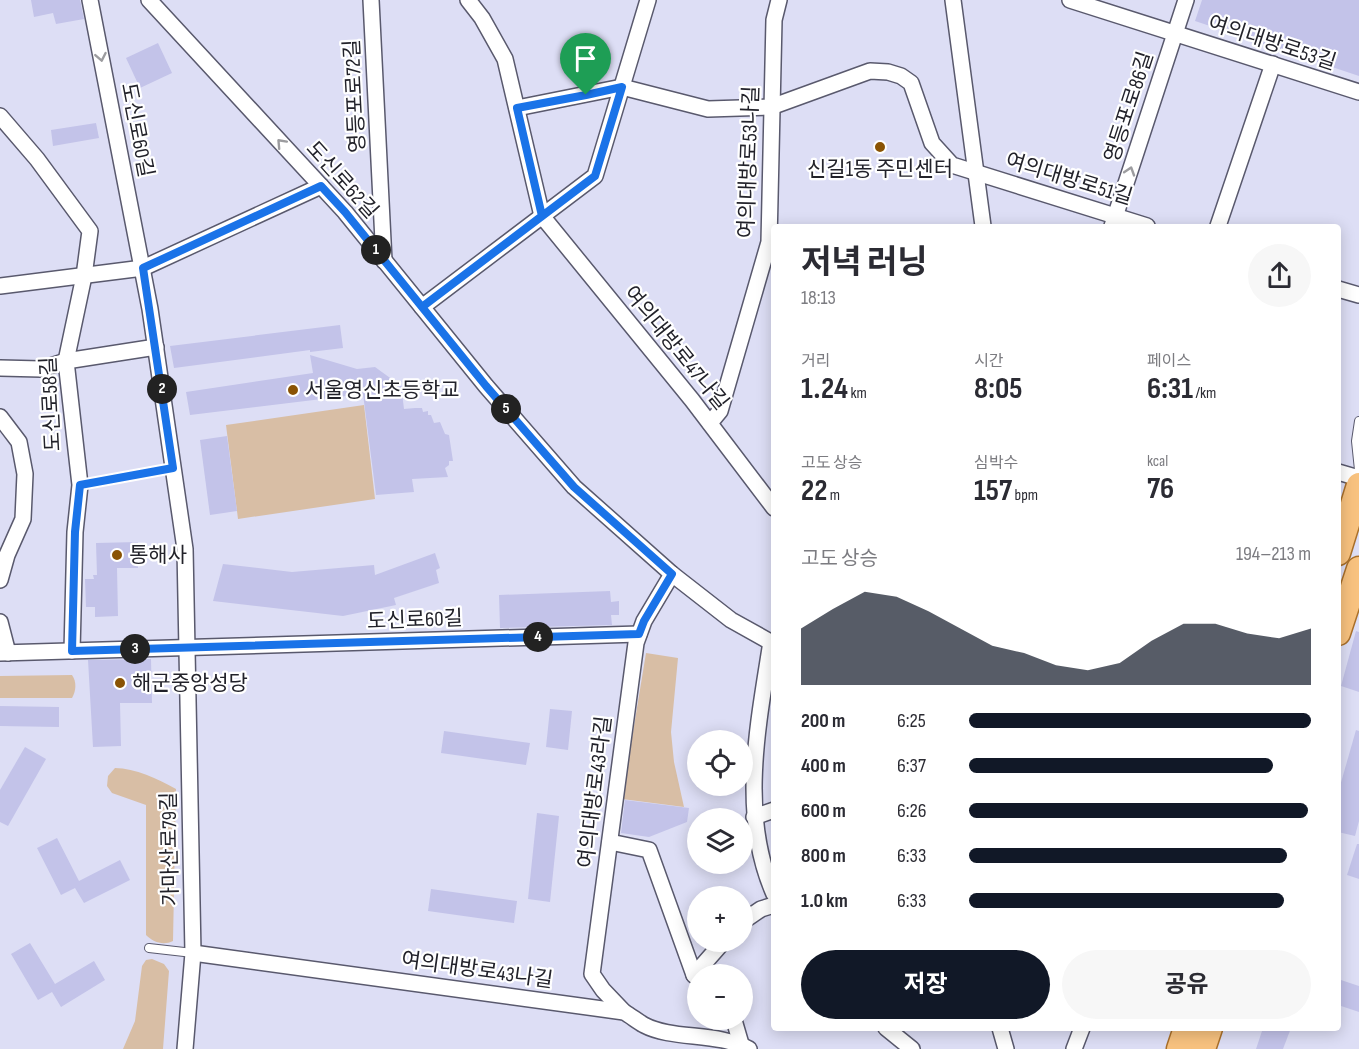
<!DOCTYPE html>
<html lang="ko">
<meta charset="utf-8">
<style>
:root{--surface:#fff;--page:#f7f7f7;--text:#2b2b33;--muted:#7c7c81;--accent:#111827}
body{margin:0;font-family:"Sofia Sans Condensed","Noto Sans KR",sans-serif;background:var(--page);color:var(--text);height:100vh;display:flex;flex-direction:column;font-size:22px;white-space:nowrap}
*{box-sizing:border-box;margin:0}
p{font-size:20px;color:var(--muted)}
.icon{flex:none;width:33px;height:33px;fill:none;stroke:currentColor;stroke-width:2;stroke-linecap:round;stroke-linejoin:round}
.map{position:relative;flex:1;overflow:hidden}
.side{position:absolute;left:771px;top:224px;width:570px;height:807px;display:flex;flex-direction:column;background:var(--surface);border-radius:6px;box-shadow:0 3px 15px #0003}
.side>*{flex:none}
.controls{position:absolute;left:687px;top:730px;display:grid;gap:12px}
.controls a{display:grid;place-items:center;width:66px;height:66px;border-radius:50%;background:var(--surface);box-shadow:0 3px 15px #0003;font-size:30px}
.pin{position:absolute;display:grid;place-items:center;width:51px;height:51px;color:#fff;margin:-62px -26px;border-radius:50% 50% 50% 0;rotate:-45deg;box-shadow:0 0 6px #0007}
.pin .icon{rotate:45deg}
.km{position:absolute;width:30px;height:30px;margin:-15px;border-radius:50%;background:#222;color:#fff;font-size:16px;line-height:30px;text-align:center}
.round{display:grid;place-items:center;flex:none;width:63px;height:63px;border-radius:32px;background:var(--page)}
.head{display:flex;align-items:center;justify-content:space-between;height:102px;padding:0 30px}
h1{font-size:33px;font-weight:700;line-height:45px}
.stats{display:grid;grid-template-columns:repeat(3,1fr);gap:9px;height:102px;padding:6px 30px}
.stats div{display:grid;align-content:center}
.stats b{font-size:30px;font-weight:700}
.stats small{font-size:16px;font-weight:400}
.stats p{font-size:16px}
.chart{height:168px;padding:12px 30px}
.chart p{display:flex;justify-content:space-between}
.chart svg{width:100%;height:108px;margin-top:6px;fill:var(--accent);opacity:.7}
.primary-button{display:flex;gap:12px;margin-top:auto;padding:12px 30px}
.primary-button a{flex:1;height:69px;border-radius:36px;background:var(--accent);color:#fff;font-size:24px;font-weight:700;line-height:69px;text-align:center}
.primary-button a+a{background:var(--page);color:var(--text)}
ul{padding:0 30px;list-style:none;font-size:20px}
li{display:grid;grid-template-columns:96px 72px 1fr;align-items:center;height:45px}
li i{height:15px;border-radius:8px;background:var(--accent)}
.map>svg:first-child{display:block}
.green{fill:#d8bea5}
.building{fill:#c3c3e9}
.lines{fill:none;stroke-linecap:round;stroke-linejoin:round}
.lane-casing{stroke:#59596d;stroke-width:10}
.street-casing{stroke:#59596d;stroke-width:18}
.primary-casing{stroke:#aa702a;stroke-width:27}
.lane{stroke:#fff;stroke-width:8}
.street{stroke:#fff;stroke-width:15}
.primary{stroke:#f8c27f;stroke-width:24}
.oneway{stroke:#9c9c9f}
.route-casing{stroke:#fff;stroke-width:12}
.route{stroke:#1a73e8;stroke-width:8}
.poi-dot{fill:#8a5304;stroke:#fff;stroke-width:2}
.labels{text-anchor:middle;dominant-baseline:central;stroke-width:4.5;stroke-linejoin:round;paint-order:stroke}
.street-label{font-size:21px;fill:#22222a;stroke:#fff}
.poi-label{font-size:21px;fill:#22222a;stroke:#fff;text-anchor:start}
</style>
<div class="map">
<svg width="1359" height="1049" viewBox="0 0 1359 1049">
<rect width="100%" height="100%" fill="#dddef5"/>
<g class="green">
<path d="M364,405L375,499L238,519L226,425Z"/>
<path d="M646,653L678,658L671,732L674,762L684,807L622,799Z"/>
<path d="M72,675C77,682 76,691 72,698H0V676Z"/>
<path d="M115,768C135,768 158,779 176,789L173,941C163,946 153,942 146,935V805L112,793L107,786L108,776Z"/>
<path d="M152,959L164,964L169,971L163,1049H123L135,1021L142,966L146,960Z"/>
</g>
<g class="building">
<path d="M31,0H80L84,19L56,24L53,13L34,17Z"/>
<path d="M1202,0H1359V76L1195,21Z"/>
<path d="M158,43L172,73L140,88L126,58Z"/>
<path d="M96,123L99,138L53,146L51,130Z"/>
<path d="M340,325L343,348L310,352V350L174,368L170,346Z"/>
<path d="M310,355L357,369L375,367L404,388L402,393L404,409L415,408H422L423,412L428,411V415H431L434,423L440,422L445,434L449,435L453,461H449V465L445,468L448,477L412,479L414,492L376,495L363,394L190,415L186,392L313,373Z"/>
<path d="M227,436L237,511L210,515L200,440Z"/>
<path d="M138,542V568H117L118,616L95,617V607H86L85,579H94L93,575H97L96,543Z"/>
<path d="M435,553L440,568L436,570L439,583L394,598L396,605L343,616L213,601L223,564L292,572L374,565L375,575Z"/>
<path d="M610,591L611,602L619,601V615H611L612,625L500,628L499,595Z"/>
<path d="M1356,631L1359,632V692L1341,686Z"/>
<path d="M151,659L152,703H120L121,746L93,747L88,660Z"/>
<path d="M0,706L59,707V727L0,726Z"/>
<path d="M550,709L572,711L568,750L546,747Z"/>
<path d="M1356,730L1359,731V821L1355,836L1338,832V793Z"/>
<path d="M444,731L530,743L526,765L441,753Z"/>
<path d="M25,747L46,759L8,826L0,822V790Z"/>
<path d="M625,800L689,808L687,822L649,837L621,833Z"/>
<path d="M537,813L559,816L550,902L528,899Z"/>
<path d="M57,838L79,881L120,860L130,880L84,903L75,888L61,895L37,848Z"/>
<path d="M1357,844H1359V879L1347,875Z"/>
<path d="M431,889L517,901L514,923L428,911Z"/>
<path d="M30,943L55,984L94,961L105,980L61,1007L52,992L38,1000L11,954Z"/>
<path d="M1338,979L1359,986V1012L1338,1005Z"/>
<path d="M1263,1028H1291L1283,1049H1256Z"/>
</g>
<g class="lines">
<defs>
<g id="lane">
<path d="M1359,421L1356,441L1359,470"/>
<path d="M80,485L173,468"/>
<path d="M149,948L193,953"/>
</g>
<g id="street">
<path d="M90,0L150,309L185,549L193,953L185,1049"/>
<path d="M149,0L345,212L486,386L574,487L672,574L731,620L774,644"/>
<path d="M371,0L384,261"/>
<path d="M468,0L482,18L505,59L542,216L692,400L774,508"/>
<path d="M953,0L983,226"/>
<path d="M1070,0L1359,92"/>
<path d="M517,108L622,87L708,109L771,107L870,71L888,72L901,76L911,83L932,143L952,165L1147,226"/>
<path d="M0,116L37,159L90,231L84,276L66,361L80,485L75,532L72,651"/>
<path d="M1112,226L1186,0"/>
<path d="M1218,226L1273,64"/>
<path d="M0,286L143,268L321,186"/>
<path d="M1338,289L1359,295"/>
<path d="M422,307L595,176L648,0"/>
<path d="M0,368L41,369L66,361L156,347"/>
<path d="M0,417L19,442L25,474L23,519L7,555L0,580"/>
<path d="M710,423L720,411L769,242L774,20L779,0"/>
<path d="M1338,472L1359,478"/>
<path d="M0,622L8,653"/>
<path d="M771,642C758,725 739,815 774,894"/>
<path d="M0,653L639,634"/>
<path d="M754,817L774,810"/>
<path d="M610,842L649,850L694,975L698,978"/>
<path d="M742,922L761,909L774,905"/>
<path d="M193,953L624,1012C631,1016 637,1021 644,1025C672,1040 718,1032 749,1049"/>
<path d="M694,975L723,942"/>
<path d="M624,1012L603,990L592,974L636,643L644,621L672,574"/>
<path d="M734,1020L741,1044"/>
<path d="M886,1028L912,1049"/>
<path d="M1000,1028L1006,1049"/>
<path d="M1074,1049L1082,1028"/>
</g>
<g id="primary">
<path d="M1338,553L1359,485"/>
<path d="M1338,633L1359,569"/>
<path d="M1179,1049L1186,1028"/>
<path d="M1203,1049L1210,1028"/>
</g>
</defs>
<use href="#lane" class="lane-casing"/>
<use href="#street" class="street-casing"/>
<use href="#primary" class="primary-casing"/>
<use href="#lane" class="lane"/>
<use href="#street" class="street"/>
<use href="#primary" class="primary"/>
</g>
<defs><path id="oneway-chevron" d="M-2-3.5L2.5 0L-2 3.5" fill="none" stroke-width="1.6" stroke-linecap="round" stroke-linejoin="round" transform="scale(1.5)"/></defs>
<g class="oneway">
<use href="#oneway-chevron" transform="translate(101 57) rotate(79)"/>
<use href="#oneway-chevron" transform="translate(281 143) rotate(-133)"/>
<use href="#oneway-chevron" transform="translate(1130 171) rotate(-72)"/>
</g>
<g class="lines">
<defs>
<path id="route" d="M586,95L517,108L542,216L422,307L345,212L321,186L143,268L173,468L80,485L75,532L72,651L639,634L644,621L672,574L574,487L486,386L422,307L595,176L622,87L586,95"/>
</defs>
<use href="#route" class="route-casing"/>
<use href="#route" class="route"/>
</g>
<g class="poi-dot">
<circle cx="880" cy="147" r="6"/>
<circle cx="293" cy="390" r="6"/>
<circle cx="117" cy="555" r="6"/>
<circle cx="120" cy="683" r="6"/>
</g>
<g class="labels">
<g class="street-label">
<text transform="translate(1272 43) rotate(18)">여의대방로53길</text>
<text transform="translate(355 96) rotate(-93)">영등포로72길</text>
<text transform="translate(1129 107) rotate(-72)">영등포로86길</text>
<text transform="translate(137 130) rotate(79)">도신로60길</text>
<text transform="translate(749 162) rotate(-88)">여의대방로53나길</text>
<text transform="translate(1069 179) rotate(17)">여의대방로51길</text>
<text transform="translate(342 180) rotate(48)">도신로62길</text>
<text transform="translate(676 348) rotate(51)">여의대방로47나길</text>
<text transform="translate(51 404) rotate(-93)">도신로58길</text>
<text transform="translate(415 620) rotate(-2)">도신로60길</text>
<text transform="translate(595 792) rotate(-83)">여의대방로43라길</text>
<text transform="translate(170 849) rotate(-91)">가마산로79길</text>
<text transform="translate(477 970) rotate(8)">여의대방로43나길</text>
</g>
<g class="poi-label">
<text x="880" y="169" text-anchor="middle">신길1동 주민센터</text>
<text x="305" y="390">서울영신초등학교</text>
<text x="129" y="555">통해사</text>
<text x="132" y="683">해군중앙성당</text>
</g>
</g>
</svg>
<div class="controls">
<a><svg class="icon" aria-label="locate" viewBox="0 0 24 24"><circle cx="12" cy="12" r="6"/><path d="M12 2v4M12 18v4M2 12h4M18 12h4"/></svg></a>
<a><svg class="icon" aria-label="layers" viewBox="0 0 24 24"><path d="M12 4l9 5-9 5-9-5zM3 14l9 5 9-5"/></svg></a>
<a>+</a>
<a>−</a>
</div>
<div class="pin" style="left:586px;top:95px;background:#1e9e55"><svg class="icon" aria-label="arrive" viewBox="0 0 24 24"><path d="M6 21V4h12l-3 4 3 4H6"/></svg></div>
<b class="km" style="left:376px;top:250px">1</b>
<b class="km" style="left:162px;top:389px">2</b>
<b class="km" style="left:135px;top:649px">3</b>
<b class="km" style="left:538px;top:637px">4</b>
<b class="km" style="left:506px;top:409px">5</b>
<section class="side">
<div class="head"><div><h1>저녁 러닝</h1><p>18:13</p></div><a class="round"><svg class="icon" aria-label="share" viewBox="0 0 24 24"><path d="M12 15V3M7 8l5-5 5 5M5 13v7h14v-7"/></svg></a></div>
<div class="stats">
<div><p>거리</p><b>1.24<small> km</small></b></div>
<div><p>시간</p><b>8:05</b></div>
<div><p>페이스</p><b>6:31<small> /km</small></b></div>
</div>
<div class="stats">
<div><p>고도 상승</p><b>22<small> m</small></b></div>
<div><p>심박수</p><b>157<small> bpm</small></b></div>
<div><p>kcal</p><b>76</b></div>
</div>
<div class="chart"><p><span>고도 상승</span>194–213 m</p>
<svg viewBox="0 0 160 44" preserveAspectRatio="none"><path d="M0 44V21L10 13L20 6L30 8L40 14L50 21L60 28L70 31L80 36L90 38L100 35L110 26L120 19L130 19L140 23L150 25L160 21V44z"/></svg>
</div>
<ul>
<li><b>200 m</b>6:25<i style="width:100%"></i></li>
<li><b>400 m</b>6:37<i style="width:89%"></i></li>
<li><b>600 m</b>6:26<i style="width:99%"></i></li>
<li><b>800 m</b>6:33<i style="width:93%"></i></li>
<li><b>1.0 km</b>6:33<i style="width:92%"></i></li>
</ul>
<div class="primary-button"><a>저장</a><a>공유</a></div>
</section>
</div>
